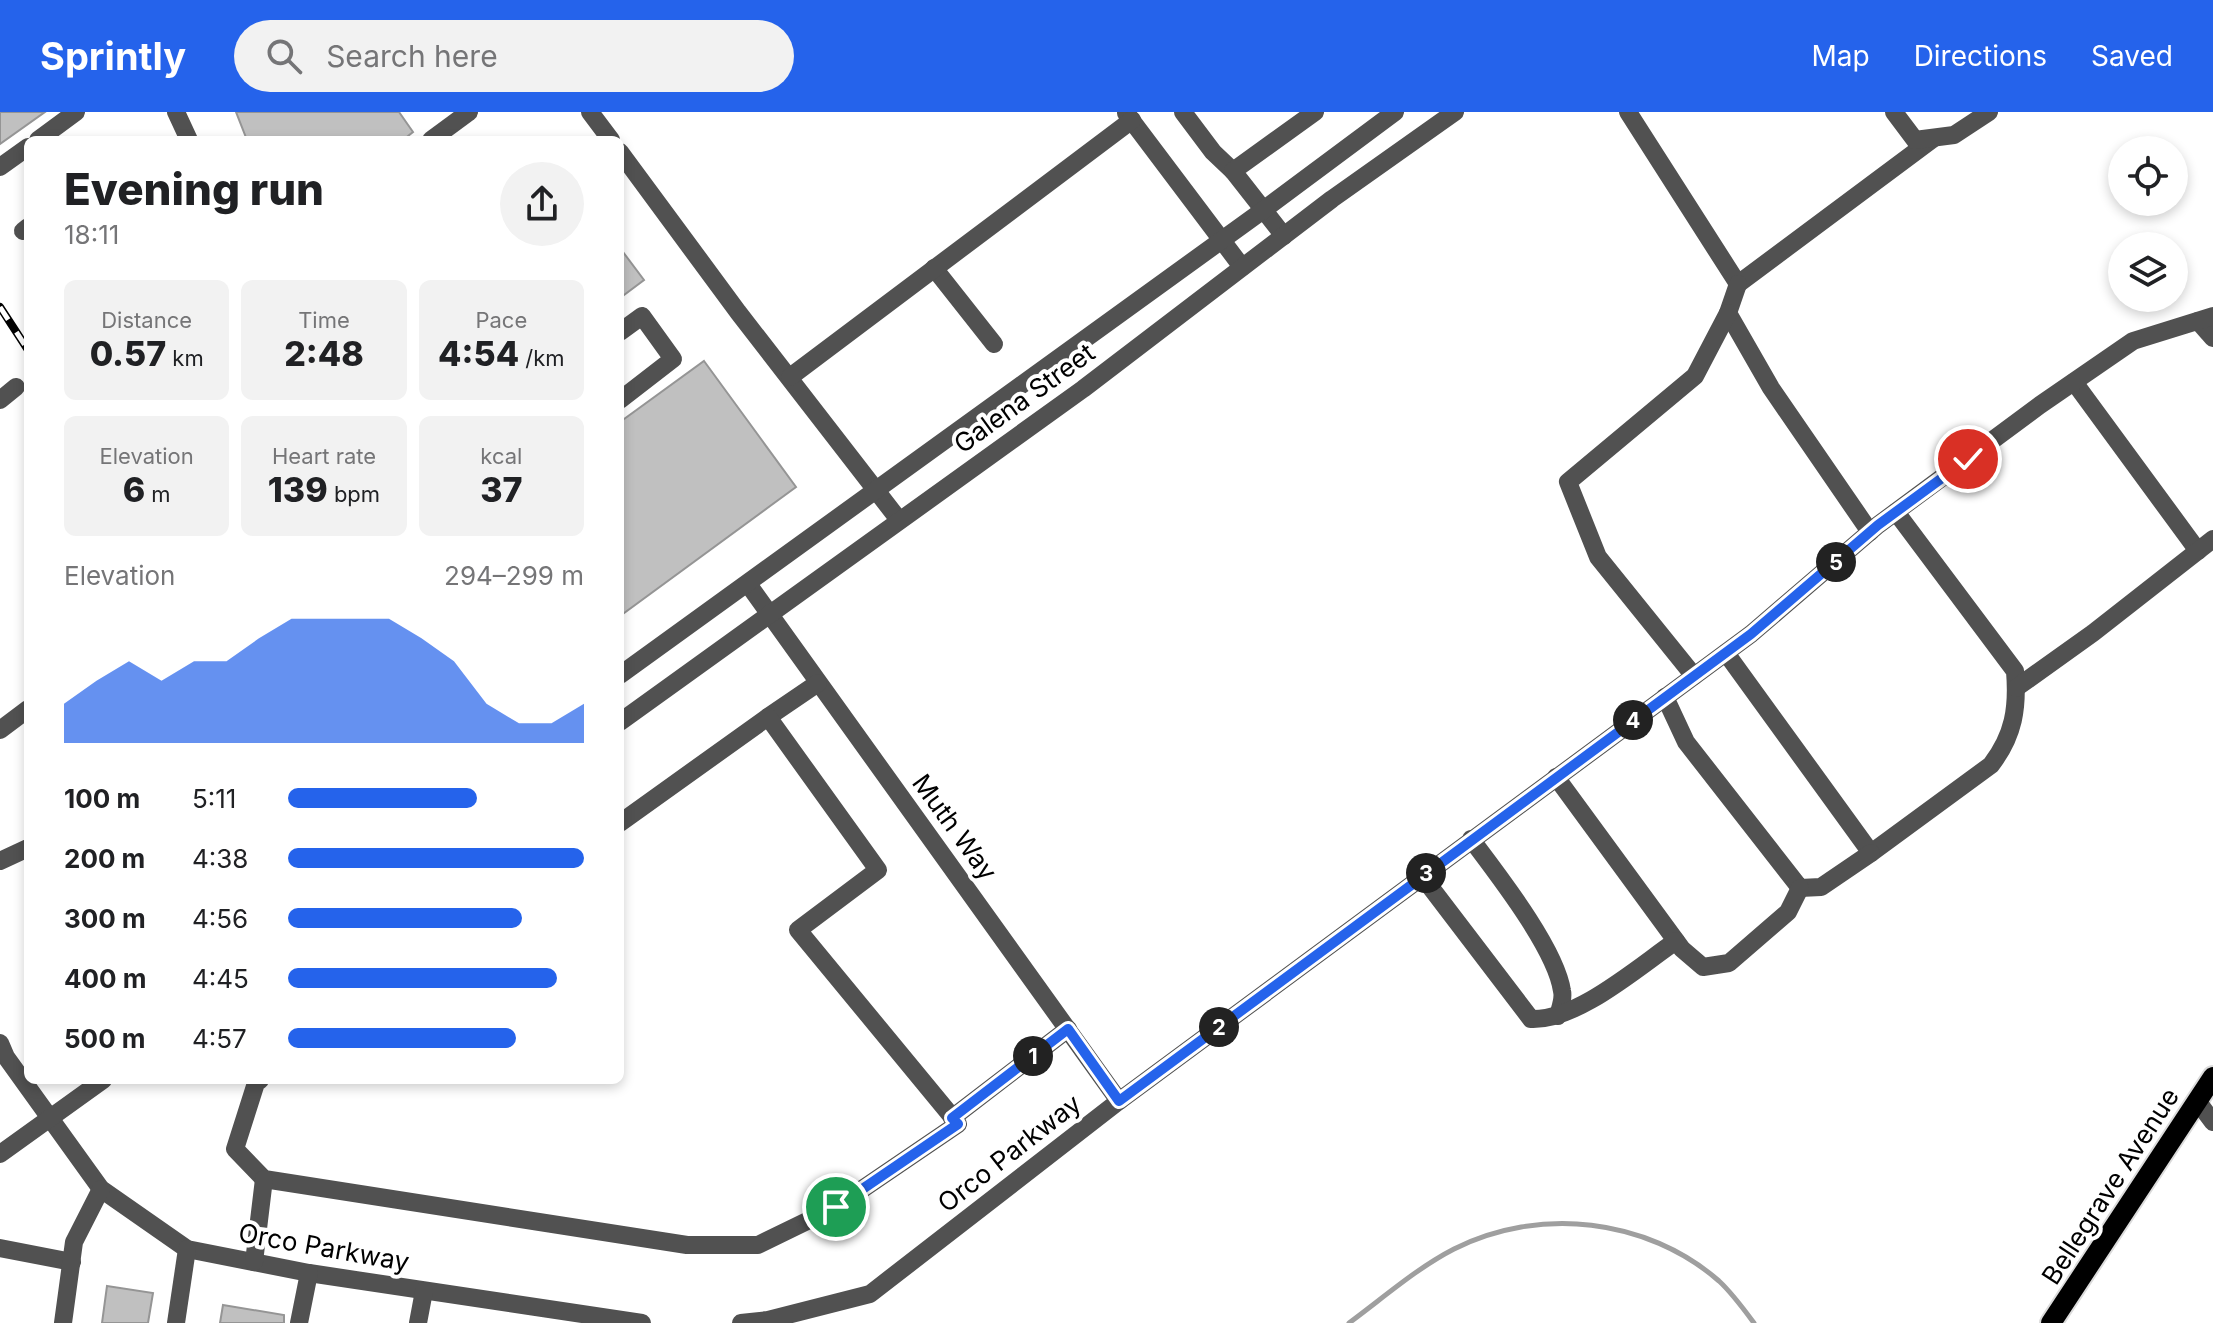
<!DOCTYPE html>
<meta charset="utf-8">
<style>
:root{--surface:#fff;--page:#f2f2f2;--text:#202124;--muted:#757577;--accent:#2563eb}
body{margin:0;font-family:Inter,sans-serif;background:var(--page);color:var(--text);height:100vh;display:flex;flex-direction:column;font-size:30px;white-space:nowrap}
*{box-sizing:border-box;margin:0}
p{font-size:26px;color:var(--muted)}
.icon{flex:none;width:44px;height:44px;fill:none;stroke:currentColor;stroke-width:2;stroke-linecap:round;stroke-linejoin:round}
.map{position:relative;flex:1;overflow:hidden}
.sheet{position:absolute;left:24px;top:24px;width:600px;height:948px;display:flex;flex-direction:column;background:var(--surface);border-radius:12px;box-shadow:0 4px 12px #0003}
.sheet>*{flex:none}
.tools{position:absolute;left:2108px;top:24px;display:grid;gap:16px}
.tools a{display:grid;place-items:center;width:80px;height:80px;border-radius:50%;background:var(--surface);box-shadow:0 4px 12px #0003;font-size:40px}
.pin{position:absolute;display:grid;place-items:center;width:68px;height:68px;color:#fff;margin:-34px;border:4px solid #fff;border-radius:50%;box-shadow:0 2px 8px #0007}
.km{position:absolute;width:40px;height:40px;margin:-20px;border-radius:50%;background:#222;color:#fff;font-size:22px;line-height:40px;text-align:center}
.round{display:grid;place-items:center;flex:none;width:84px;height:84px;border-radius:42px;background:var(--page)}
.head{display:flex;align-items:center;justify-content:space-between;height:136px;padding:0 40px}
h1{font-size:44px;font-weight:800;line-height:60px}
.figures{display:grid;grid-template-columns:repeat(3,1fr);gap:12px;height:136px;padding:8px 40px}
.figures div{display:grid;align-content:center;border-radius:12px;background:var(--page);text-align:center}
.figures b{font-size:34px;font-weight:800}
.figures small{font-size:22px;font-weight:400}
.figures p{font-size:22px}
.chart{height:224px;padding:16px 40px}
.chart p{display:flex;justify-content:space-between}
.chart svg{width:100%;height:144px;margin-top:8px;fill:var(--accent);opacity:.7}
ul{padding:0 40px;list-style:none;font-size:26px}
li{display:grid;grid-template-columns:128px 96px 1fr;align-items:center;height:60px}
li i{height:20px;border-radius:10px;background:var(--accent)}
header{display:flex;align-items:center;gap:48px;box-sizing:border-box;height:112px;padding:0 40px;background:var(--accent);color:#fff}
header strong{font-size:38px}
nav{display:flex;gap:44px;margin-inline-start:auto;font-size:28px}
.search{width:560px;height:72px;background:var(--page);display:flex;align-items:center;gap:20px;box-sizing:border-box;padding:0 28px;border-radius:44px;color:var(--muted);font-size:30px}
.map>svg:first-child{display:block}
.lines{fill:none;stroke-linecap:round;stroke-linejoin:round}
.stream{stroke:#9f9f9f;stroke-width:5}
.building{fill:#c0c0c0;stroke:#959595;stroke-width:2}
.major-casing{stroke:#dbdbdb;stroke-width:24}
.minor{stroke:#515151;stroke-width:18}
.major{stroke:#000;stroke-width:20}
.rail-casing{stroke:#000;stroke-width:8}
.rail{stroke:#fff;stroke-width:5;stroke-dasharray:15;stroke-linecap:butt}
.route-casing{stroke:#fff;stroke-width:16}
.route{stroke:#2563eb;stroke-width:10}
.labels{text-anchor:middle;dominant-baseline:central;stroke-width:8;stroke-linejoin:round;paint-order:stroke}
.street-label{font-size:26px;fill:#000;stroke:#fff}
</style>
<header>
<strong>Sprintly</strong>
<div class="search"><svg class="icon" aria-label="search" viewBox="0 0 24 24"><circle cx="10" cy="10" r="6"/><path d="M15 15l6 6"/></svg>Search here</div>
<nav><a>Map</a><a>Directions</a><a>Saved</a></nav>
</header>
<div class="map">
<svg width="2213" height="1211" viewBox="0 0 2213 1211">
<rect width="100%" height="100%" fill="#fff"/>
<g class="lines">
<path class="stream" d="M1349,1211C1383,1186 1417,1156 1454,1137C1539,1094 1647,1106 1719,1169C1732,1181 1743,1196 1754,1211"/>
</g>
<g class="building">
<path d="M0,0H45L0,32Z"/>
<path d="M236,0H399L413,20L403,28H247Z"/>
<path d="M620,136L644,168L620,186Z"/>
<path d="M704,249L796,375L620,504V310Z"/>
<path d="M107,1174L153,1181L148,1211H102Z"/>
<path d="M223,1193L284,1203V1211H220Z"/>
</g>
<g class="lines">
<defs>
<path id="major" d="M2051,1211L2213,965"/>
</defs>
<use href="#major" class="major-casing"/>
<g class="minor">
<path d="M176,0L189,28"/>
<path d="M590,0L611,28"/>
<path d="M1183,0L1213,40L1233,59"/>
<path d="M1628,0L1738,172L1934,26"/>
<path d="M1894,0L1915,28L1954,23L1989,0"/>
<path d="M1126,1L1242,155"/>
<path d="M38,28L76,0"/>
<path d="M431,28L469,0"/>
<path d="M620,40L738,200L899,408"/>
<path d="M0,55L28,35"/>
<path d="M23,119L28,115"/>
<path d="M1284,124L1233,59L1315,0"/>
<path d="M934,156L994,232"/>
<path d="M1738,172L1728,201L1771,276L1870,420"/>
<path d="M2198,209L2213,226"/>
<path d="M620,220L642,204L673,247L620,288"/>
<path d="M790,265L1132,8"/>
<path d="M2074,270L2198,439"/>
<path d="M0,288L16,275"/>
<path d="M748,472L1119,989"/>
<path d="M1726,541L1871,741L1991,653C2014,623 2018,596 2015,559L1896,400"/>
<path d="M620,563L1262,99L1395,0"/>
<path d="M1694,564L1598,445L1568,370L1695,264L1728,201"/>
<path d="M2016,576L2093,521L2213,427"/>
<path d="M1665,585L1686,630L1800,776L1821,775L1871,741"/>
<path d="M768,605L818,571"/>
<path d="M620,610L1083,277L1332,87L1455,0"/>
<path d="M0,618L28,597"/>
<path d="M1556,665L1682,837L1703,855L1729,851L1788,800L1800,776"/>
<path d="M1471,727C1498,763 1556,837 1562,879C1564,887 1560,896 1558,904"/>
<path d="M0,749L28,736"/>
<path d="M1422,764L1531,907C1577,909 1638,855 1676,829"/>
<path d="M0,931L6,945L101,1077L187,1137L309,1161L642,1211"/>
<path d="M260,968L256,971L235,1037L264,1067L687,1133H758L836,1095L958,1012L798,818L878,758L768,605L620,711"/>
<path d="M2198,990L2213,1010"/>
<path d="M952,1006L1068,917"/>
<path d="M0,1042L103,968"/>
<path d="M0,1136L72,1150"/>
<path d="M254,1150L264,1067"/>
<path d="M63,1211L74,1130L101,1077"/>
<path d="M176,1211L187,1137"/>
<path d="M299,1211L309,1161"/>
<path d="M418,1211L424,1179"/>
<path d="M741,1211L768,1208L870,1182L1119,989L1751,522L1878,413L2040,293L2133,229L2213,204"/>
</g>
<use href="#major" class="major"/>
<defs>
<path id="rail" d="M0,195L28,238"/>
</defs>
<use href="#rail" class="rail-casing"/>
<use href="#rail" class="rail"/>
</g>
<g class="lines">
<defs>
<path id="route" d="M836,1095L958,1012L952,1006L1068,917L1119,989L1751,522L1878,413L1968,347"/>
</defs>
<use href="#route" class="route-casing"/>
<use href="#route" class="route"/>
</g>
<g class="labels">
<g class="street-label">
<text transform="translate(1024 286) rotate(-36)">Galena Street</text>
<text transform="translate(955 715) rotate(54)">Muth Way</text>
<text transform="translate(1009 1041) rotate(-38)">Orco Parkway</text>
<text transform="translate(2110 1074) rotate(-57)">Bellegrave Avenue</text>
<text transform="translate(324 1135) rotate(10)">Orco Parkway</text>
</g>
</g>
</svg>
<div class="tools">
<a><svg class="icon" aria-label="locate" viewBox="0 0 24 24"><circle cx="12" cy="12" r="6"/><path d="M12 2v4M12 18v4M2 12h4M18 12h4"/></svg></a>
<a><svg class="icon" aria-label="layers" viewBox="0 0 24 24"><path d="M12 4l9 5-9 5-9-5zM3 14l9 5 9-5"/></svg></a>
</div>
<div class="pin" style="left:836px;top:1095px;background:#1e9e55"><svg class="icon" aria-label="arrive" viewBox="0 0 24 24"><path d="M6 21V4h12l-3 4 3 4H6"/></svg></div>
<div class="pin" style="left:1968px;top:347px;background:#d93025"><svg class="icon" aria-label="check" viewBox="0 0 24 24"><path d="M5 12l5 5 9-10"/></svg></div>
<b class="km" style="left:1033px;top:944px">1</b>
<b class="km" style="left:1219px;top:915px">2</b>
<b class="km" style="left:1426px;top:761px">3</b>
<b class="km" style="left:1633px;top:608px">4</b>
<b class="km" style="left:1836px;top:450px">5</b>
<section class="sheet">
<div class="head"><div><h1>Evening run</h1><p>18:11</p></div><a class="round"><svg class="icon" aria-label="share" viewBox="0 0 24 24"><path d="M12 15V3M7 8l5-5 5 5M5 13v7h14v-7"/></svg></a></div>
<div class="figures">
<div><p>Distance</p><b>0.57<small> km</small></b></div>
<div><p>Time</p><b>2:48</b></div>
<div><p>Pace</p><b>4:54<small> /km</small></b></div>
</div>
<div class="figures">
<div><p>Elevation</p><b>6<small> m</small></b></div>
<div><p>Heart rate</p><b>139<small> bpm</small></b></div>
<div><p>kcal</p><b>37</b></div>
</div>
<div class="chart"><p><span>Elevation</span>294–299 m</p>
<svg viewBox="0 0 160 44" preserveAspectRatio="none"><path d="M0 44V32L10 25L20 19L30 25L40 19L50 19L60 12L70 6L80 6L90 6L100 6L110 12L120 19L130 32L140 38L150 38L160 32V44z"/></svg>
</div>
<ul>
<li><b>100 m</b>5:11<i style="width:64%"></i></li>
<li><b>200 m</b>4:38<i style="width:100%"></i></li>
<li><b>300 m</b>4:56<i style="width:79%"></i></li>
<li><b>400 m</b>4:45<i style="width:91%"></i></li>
<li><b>500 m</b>4:57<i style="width:77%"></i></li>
</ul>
</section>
</div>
